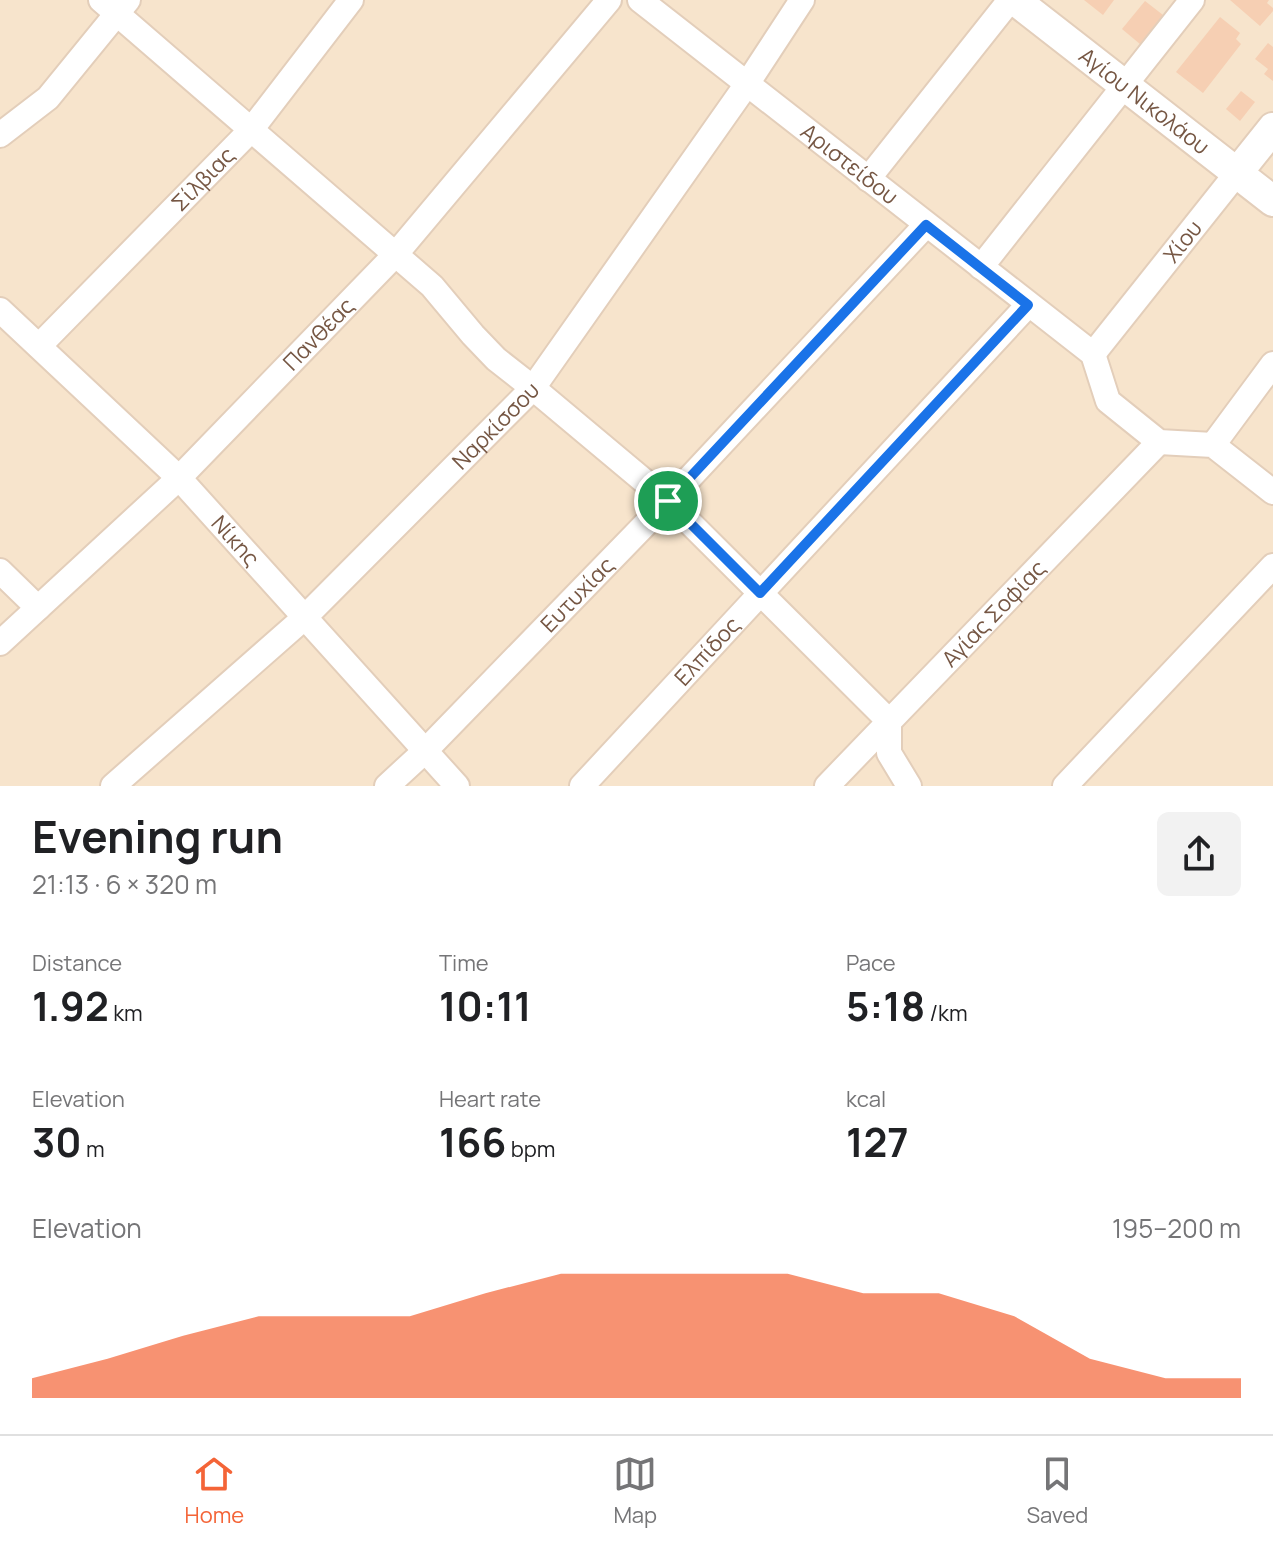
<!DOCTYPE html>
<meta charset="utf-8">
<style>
:root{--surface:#fff;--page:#f2f2f2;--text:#202124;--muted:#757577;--line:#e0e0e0;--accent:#f46437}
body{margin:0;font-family:Manrope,sans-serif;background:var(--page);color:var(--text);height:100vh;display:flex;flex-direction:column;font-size:30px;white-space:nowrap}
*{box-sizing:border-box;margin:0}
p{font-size:26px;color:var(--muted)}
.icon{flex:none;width:44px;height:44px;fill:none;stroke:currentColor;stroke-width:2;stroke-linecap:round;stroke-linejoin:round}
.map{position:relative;height:786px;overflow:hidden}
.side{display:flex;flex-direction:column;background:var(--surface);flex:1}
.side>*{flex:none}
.pin{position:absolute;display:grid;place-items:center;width:68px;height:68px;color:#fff;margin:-34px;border:4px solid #fff;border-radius:50%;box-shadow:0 2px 8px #0007}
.round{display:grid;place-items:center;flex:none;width:84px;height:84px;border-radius:12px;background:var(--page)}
.headline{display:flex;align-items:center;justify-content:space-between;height:136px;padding:0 32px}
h1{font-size:44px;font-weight:700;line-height:60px}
.metrics{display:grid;grid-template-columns:repeat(3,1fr);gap:12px;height:136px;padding:8px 32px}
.metrics div{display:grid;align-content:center}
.metrics b{font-size:40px;font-weight:700}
.metrics small{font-size:22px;font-weight:400}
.metrics p{font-size:22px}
.chart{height:224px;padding:16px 32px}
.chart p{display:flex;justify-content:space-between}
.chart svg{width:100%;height:144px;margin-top:8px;fill:var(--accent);opacity:.7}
.tab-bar{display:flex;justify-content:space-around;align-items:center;height:112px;border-top:2px solid var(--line);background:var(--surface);font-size:22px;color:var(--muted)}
.tab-bar a{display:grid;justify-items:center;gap:4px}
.tab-bar .current{color:var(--accent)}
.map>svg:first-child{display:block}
.residential{fill:#f7e4cc}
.building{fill:#f6cfb3}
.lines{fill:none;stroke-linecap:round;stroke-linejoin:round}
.minor-casing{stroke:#e3ceba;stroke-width:28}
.tertiary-casing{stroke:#e3ceba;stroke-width:34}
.minor{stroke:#fff;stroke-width:24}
.tertiary{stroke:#fff;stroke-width:30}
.route-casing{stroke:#fff;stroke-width:16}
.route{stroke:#1a73e8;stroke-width:10}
.labels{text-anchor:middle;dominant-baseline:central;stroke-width:8;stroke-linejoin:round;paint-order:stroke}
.street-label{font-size:22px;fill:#765744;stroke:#fff6e6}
</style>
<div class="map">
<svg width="1273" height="786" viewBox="0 0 1273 786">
<rect width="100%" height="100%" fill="#fef2de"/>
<rect class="residential" x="0" y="0" width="1273" height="786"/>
<g class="building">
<path d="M1084,0H1114L1103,15Z"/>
<path d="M1230,0H1269L1267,3L1273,8V11L1260,26Z"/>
<path d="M1145,1L1163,15L1140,44L1122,29Z"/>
<path d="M1220,17L1240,33L1236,39L1241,44L1203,93L1176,72Z"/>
<path d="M1268,43L1273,47V81L1264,74L1268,69L1255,59Z"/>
<path d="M1241,91L1255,102L1240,121L1226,109Z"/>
</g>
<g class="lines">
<defs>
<g id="minor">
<path d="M101,0L432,286L473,335L496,359L533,388L668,501L889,721V753L909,786"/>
<path id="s1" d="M640,0L1093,354L1108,401L1159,442L1213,445L1273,492"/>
<path d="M0,135L48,98L128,0"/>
<path d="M868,179L1010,0"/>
<path d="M981,267L1192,0"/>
<path id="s2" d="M0,310L179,478L457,786"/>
<path id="s3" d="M39,346L251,130L351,0"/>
<path id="s4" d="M1093,354L1237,173"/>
<path d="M1213,445L1273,364"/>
<path d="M0,571L38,608"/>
<path id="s5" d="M0,643L179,478L395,255L609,0"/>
<path id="s6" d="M113,786L304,618L533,388L747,84L802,0"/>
<path id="s7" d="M387,786L425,751L668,501L926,225"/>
<path id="s8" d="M582,786L1028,305"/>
<path id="s9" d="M827,786L1159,442"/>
<path d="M1065,786L1273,566"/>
</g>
<g id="tertiary">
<path id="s10" d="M1015,0L1273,201"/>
<path d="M1237,173L1273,128"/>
</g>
</defs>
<use href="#minor" class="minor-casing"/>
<use href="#tertiary" class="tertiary-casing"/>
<use href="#minor" class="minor"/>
<use href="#tertiary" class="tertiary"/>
</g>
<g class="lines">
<defs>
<path id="route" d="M926,225L1028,305L760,593L668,501Z"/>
</defs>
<use href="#route" class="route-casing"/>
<use href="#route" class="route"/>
</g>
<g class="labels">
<g class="street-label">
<text stroke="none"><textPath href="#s10" startOffset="164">Αγίου Νικολάου</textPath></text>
<text stroke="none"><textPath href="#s1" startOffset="266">Αριστείδου</textPath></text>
<text stroke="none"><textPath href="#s3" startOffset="234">Σίλβιας</textPath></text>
<text stroke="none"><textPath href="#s4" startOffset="144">Χίου</textPath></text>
<text stroke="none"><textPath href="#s5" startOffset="444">Πανθέας</textPath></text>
<text stroke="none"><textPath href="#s6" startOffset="526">Ναρκίσσου</textPath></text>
<text stroke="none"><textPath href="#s2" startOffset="330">Νίκης</textPath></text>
<text stroke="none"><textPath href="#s7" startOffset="270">Ευτυχίας</textPath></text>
<text stroke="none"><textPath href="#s9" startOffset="240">Αγίας Σοφίας</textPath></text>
<text stroke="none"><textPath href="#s8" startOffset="184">Ελπίδος</textPath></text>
</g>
</g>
</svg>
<div class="pin" style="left:668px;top:501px;background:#1e9e55"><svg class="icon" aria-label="arrive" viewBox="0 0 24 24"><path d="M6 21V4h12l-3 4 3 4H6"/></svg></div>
</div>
<section class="side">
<div class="headline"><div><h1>Evening run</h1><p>21:13 · 6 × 320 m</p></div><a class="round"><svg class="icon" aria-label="share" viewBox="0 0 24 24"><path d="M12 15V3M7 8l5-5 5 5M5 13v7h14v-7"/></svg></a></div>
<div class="metrics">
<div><p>Distance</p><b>1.92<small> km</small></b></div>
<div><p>Time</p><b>10:11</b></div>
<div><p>Pace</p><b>5:18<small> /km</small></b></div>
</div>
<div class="metrics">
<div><p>Elevation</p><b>30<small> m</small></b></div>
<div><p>Heart rate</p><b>166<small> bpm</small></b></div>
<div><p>kcal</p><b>127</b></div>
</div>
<div class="chart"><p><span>Elevation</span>195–200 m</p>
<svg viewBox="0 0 160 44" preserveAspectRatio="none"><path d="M0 44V38L10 32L20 25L30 19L40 19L50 19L60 12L70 6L80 6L90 6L100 6L110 12L120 12L130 19L140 32L150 38L160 38V44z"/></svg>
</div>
</section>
<nav class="tab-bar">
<a class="current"><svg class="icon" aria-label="home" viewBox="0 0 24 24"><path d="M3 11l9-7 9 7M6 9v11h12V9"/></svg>Home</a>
<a><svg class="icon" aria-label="map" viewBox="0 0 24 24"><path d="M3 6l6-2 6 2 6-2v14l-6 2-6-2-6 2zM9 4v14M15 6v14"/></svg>Map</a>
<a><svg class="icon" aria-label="saved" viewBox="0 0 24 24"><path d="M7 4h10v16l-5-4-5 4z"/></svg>Saved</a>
</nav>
